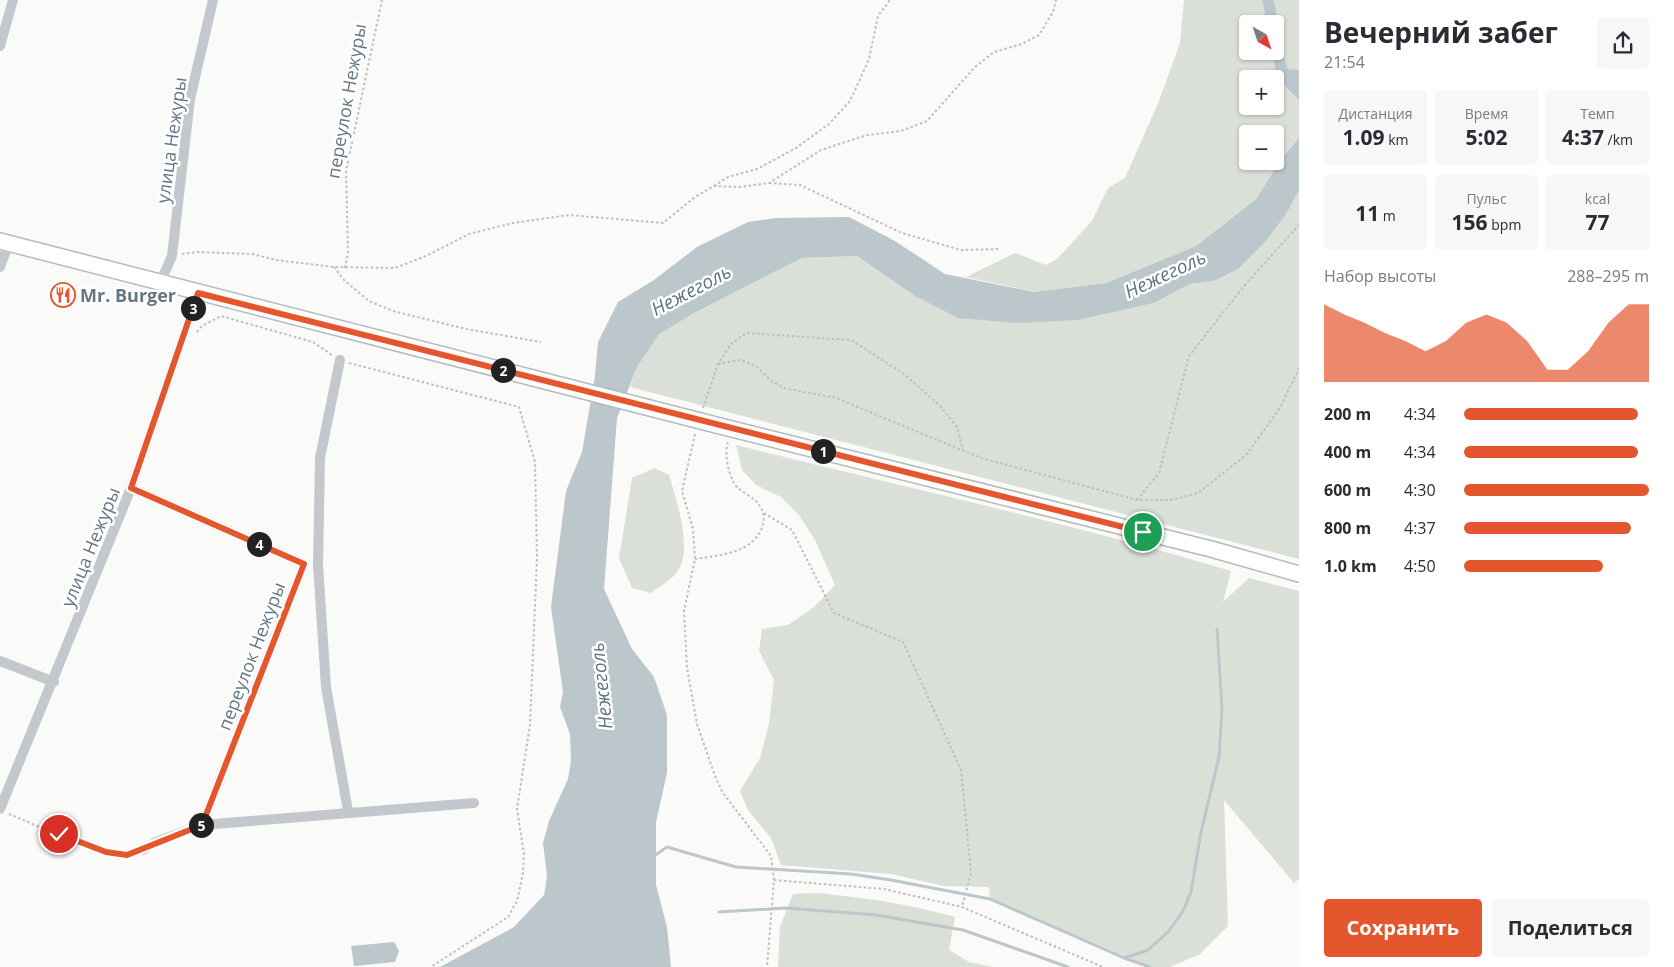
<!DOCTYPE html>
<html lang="ru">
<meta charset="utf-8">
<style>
:root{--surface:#fff;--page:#f7f7f7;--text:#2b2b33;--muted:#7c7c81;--accent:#e4572e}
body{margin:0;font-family:"Open Sans",sans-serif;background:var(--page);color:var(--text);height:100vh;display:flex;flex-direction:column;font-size:19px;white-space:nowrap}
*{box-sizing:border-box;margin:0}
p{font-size:16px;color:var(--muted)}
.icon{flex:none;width:28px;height:28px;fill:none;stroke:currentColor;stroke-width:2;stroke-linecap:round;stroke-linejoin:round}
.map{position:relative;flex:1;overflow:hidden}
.details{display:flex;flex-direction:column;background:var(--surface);width:375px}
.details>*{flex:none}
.needle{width:32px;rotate:140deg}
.tools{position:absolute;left:1239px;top:15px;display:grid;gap:10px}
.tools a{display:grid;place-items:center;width:45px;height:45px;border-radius:5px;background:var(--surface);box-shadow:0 1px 4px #0004;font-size:25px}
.pin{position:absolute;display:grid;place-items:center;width:42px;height:42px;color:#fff;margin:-21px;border:2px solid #fff;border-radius:50%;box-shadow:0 1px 5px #0007}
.km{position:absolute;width:25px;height:25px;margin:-12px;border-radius:50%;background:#222;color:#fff;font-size:14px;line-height:25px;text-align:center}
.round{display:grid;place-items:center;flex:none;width:52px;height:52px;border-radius:5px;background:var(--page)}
.summary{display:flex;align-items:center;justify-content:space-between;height:85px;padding:0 25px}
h1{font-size:28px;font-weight:700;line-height:38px}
.stats{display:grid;grid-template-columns:repeat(3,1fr);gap:8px;height:85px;padding:5px 25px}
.stats div{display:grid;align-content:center;border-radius:5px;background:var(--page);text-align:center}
.stats b{font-size:21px;font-weight:700}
.stats small{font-size:14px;font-weight:400}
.stats p{font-size:14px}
.chart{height:140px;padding:10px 25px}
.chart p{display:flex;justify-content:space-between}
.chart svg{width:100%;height:90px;margin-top:5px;fill:var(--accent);opacity:.7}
.cta{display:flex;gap:10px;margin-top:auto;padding:10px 25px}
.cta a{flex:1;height:58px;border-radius:5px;background:var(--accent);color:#fff;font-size:20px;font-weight:700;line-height:58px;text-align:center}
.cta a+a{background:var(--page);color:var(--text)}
ul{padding:0 25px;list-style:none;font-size:16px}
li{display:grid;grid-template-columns:80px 60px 1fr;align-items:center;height:38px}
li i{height:12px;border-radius:6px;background:var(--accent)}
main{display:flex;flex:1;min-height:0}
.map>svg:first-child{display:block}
.green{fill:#dadfd7;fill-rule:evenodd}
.water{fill:#bbc7cb}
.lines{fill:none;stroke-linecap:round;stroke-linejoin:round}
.stream{stroke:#bbc7cb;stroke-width:3}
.primary-casing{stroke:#b5babe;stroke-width:18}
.path{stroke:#bbbfc2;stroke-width:2;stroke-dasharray:2.5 2.5;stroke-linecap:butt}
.minor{stroke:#c3c8cc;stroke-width:10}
.primary{stroke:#fff;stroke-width:15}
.primary-bridge-casing{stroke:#b5babe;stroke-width:18;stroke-linecap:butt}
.primary-bridge{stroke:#fff;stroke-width:15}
.route-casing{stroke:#fff;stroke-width:10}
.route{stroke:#e4572e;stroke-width:6}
.labels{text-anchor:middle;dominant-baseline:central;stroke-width:5;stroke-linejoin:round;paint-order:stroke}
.street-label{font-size:18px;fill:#657683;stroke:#fff}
.poi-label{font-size:18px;font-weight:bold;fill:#657683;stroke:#fff;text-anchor:start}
.water-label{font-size:19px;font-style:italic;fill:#60757c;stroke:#fff}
</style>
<main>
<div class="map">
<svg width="1299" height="967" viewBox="0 0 1299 967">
<rect width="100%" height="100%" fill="#fafaf8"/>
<g class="green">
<path d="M1184,0H1262L1267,24H1248V51H1272L1277,78L1299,100V138L1282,158L1256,199L1196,246L1106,283L1035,292L966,277L1015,253L1046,265L1057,259L1092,221L1108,188L1125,178L1159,101L1180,43ZM1248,79H1275V106H1248ZM1248,134H1275V161H1248Z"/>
<path d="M1274,0H1299V70L1288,69C1280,47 1279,23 1274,0Z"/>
<path d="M1299,190V559L630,387L637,367L659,333L694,313L802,258L857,256L915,296L958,318L1119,310L1154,303L1190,284L1213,281L1288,211Z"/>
<path d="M736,445C901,487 1068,522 1231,571L1223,602L1249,578L1299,591V879L1294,883L1224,800L1228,926L1200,954L1170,967H1150L1124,958L990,899L989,887L944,886L891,874L781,865L771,838L748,810L740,791L760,758L769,724L774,680L759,651L762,629L788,625L814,607L835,585L816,542L799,515L781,497L756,485L742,470Z"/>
<path d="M655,468L669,475C676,498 691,544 680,567C675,578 660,586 651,593L632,588L619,558L632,478Z"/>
<path d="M818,893C865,898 910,904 955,917L949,950L969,962L993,967H778L780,927L793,894Z"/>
</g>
<g class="water">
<path d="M1262,0H1274C1279,23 1280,47 1288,69L1299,70V100L1277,78L1272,51H1275V24H1267Z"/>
<path d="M1299,138V190L1288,211L1266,241L1238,269L1213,281L1190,284L1154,303L1077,320L1018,323L958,318L915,296L857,256L802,258L694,313L659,334L637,367L617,418L604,589L632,649L654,677L667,715V773L656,822V885L667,927L671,967H440L514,927L544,895L547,876L543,843L549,821L568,779L571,761L570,734L560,707L563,692L551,607L566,491L582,452L595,376L598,342L618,302L654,280L697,247L748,222L776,218L849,217L895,241L945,274L1034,292L1106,283L1196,246L1256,199L1282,158Z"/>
<path d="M394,942L399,951L395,962L354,966L351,946Z"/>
</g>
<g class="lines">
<g class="stream">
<path d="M654,856L667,847L736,867L851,874L891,880L990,899L1124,958L1150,967"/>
<path d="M719,912L786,908L876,915L963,930L1068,967"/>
<path d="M1124,958L1148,950L1169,931L1183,911L1191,892L1201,832L1219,757L1222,708L1217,629"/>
</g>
<defs>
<g id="primary">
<path d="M0,241L533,378"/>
<path d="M716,425L1211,549L1299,574"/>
</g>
</defs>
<use href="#primary" class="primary-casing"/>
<g class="path">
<path d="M769,183L800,185L902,233L961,250L998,249"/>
<path d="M714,186L728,177L757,169L796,148L829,124L850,101L869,59L878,16L890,0"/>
<path d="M182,254L197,252L252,254L276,260L334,267L395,268L426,256L469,234L513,223L569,215L663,223L695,197L714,186L739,187L769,183L821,150L867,135L901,131L927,121L975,67L994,52L1022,44L1039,35L1053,12L1056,0"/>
<path d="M334,267L344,280L369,301L393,311L466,329L541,342"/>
<path d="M345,268L348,252L346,171L382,0"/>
<path d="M197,332L202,326L221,316L313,342L332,355"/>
<path d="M349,363L519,407L535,462L537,558L530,725L517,809L524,854L523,873L517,901L508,917L431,967"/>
<path d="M718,364L740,360L756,366L770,380L784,388L836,398L981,458L1137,500H1171L1198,493L1246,455L1280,408L1299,368"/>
<path d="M703,408L718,364L731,344L746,333L851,340L904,374L941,407L957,427L963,450"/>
<path d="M695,434L682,491L693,529L695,559L684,611L687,668L697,724L715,776L723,793L771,856L774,880L767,967"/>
<path d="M1137,500L1159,473L1189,356L1244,286L1299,225"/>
<path d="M764,513L792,530L834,613L903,642L961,770L971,873L962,907"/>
<path d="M695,559C719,555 751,554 762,528C765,520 764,512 760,506C754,496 739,492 734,483C728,472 724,453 728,442"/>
<path d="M9,814C36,825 109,860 134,853"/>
<path d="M774,880L884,889L962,907L1103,967"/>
</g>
<g class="minor">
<path d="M0,46L13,0"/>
<path d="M0,267L9,243"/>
<path d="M160,283L172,256L190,99L213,0"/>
<path d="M340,360L320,458L318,564L326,687L348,811"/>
<path d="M131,488L304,564L202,825"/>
<path d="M0,661L54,682"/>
<path d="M0,809L131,488L198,293"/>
<path d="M143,850L156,842L202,825L474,803"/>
</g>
<use href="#primary" class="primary"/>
<defs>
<path id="primary-bridge" d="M533,378L716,425"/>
</defs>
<use href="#primary-bridge" class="primary-bridge-casing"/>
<use href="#primary-bridge" class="primary-bridge"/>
</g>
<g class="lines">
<defs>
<path id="route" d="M59,834L106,852L127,855L202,825L304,564L131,488L198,293L1143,532"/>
</defs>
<use href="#route" class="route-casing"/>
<use href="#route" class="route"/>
</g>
<defs>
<symbol id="restaurant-ring" viewBox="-11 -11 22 22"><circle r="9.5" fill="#fff" stroke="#e4572e" stroke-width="1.5"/><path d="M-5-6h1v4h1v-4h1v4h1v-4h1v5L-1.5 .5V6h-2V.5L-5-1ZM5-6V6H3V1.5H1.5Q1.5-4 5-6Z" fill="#e4572e"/></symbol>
</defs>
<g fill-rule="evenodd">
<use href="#restaurant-ring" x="49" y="281" width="28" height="28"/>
</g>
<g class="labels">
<g class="street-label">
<text transform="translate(346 101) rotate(-80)">переулок Нежуры</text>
<text transform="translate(171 140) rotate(-82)">улица Нежуры</text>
<text transform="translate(90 547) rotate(-68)">улица Нежуры</text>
<text transform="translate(251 656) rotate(-69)">переулок Нежуры</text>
</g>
<g class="poi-label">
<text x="80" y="295">Mr. Burger</text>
</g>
<g class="water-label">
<text transform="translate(1165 274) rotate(-25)">Нежеголь</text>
<text transform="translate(691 290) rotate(-28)">Нежеголь</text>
<text transform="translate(601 686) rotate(-96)">Нежеголь</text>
</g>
</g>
</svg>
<div class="tools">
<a><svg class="needle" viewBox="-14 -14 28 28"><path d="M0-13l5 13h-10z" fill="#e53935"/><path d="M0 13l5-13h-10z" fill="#7c7c81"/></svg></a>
<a>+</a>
<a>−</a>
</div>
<div class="pin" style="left:1143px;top:532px;background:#1e9e55"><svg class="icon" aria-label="arrive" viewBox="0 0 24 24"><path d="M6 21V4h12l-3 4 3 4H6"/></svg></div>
<div class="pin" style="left:59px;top:834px;background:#d93025"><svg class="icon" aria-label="check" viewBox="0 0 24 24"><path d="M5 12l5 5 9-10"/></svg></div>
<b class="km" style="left:823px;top:451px">1</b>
<b class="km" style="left:503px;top:370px">2</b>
<b class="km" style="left:193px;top:308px">3</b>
<b class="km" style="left:259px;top:544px">4</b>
<b class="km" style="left:201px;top:825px">5</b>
</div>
<section class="details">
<div class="summary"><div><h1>Вечерний забег</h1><p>21:54</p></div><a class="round"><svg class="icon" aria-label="share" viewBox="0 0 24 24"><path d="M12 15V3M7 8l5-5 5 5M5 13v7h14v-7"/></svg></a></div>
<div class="stats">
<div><p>Дистанция</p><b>1.09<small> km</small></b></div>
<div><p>Время</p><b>5:02</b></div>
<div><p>Темп</p><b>4:37<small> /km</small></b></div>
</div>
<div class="stats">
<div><b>11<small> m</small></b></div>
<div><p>Пульс</p><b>156<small> bpm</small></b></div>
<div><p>kcal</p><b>77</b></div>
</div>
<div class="chart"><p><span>Набор высоты</span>288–295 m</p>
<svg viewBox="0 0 160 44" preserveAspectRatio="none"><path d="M0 44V6L10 11L20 15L30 20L40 24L50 29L60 24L70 15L80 11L90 15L100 24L110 38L120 38L130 29L140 15L150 6L160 6V44z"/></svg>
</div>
<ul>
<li><b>200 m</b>4:34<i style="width:94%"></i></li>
<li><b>400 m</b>4:34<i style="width:94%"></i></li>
<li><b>600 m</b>4:30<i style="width:100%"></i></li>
<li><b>800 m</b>4:37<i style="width:90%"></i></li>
<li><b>1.0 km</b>4:50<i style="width:75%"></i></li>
</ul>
<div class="cta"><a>Сохранить</a><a>Поделиться</a></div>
</section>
</main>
